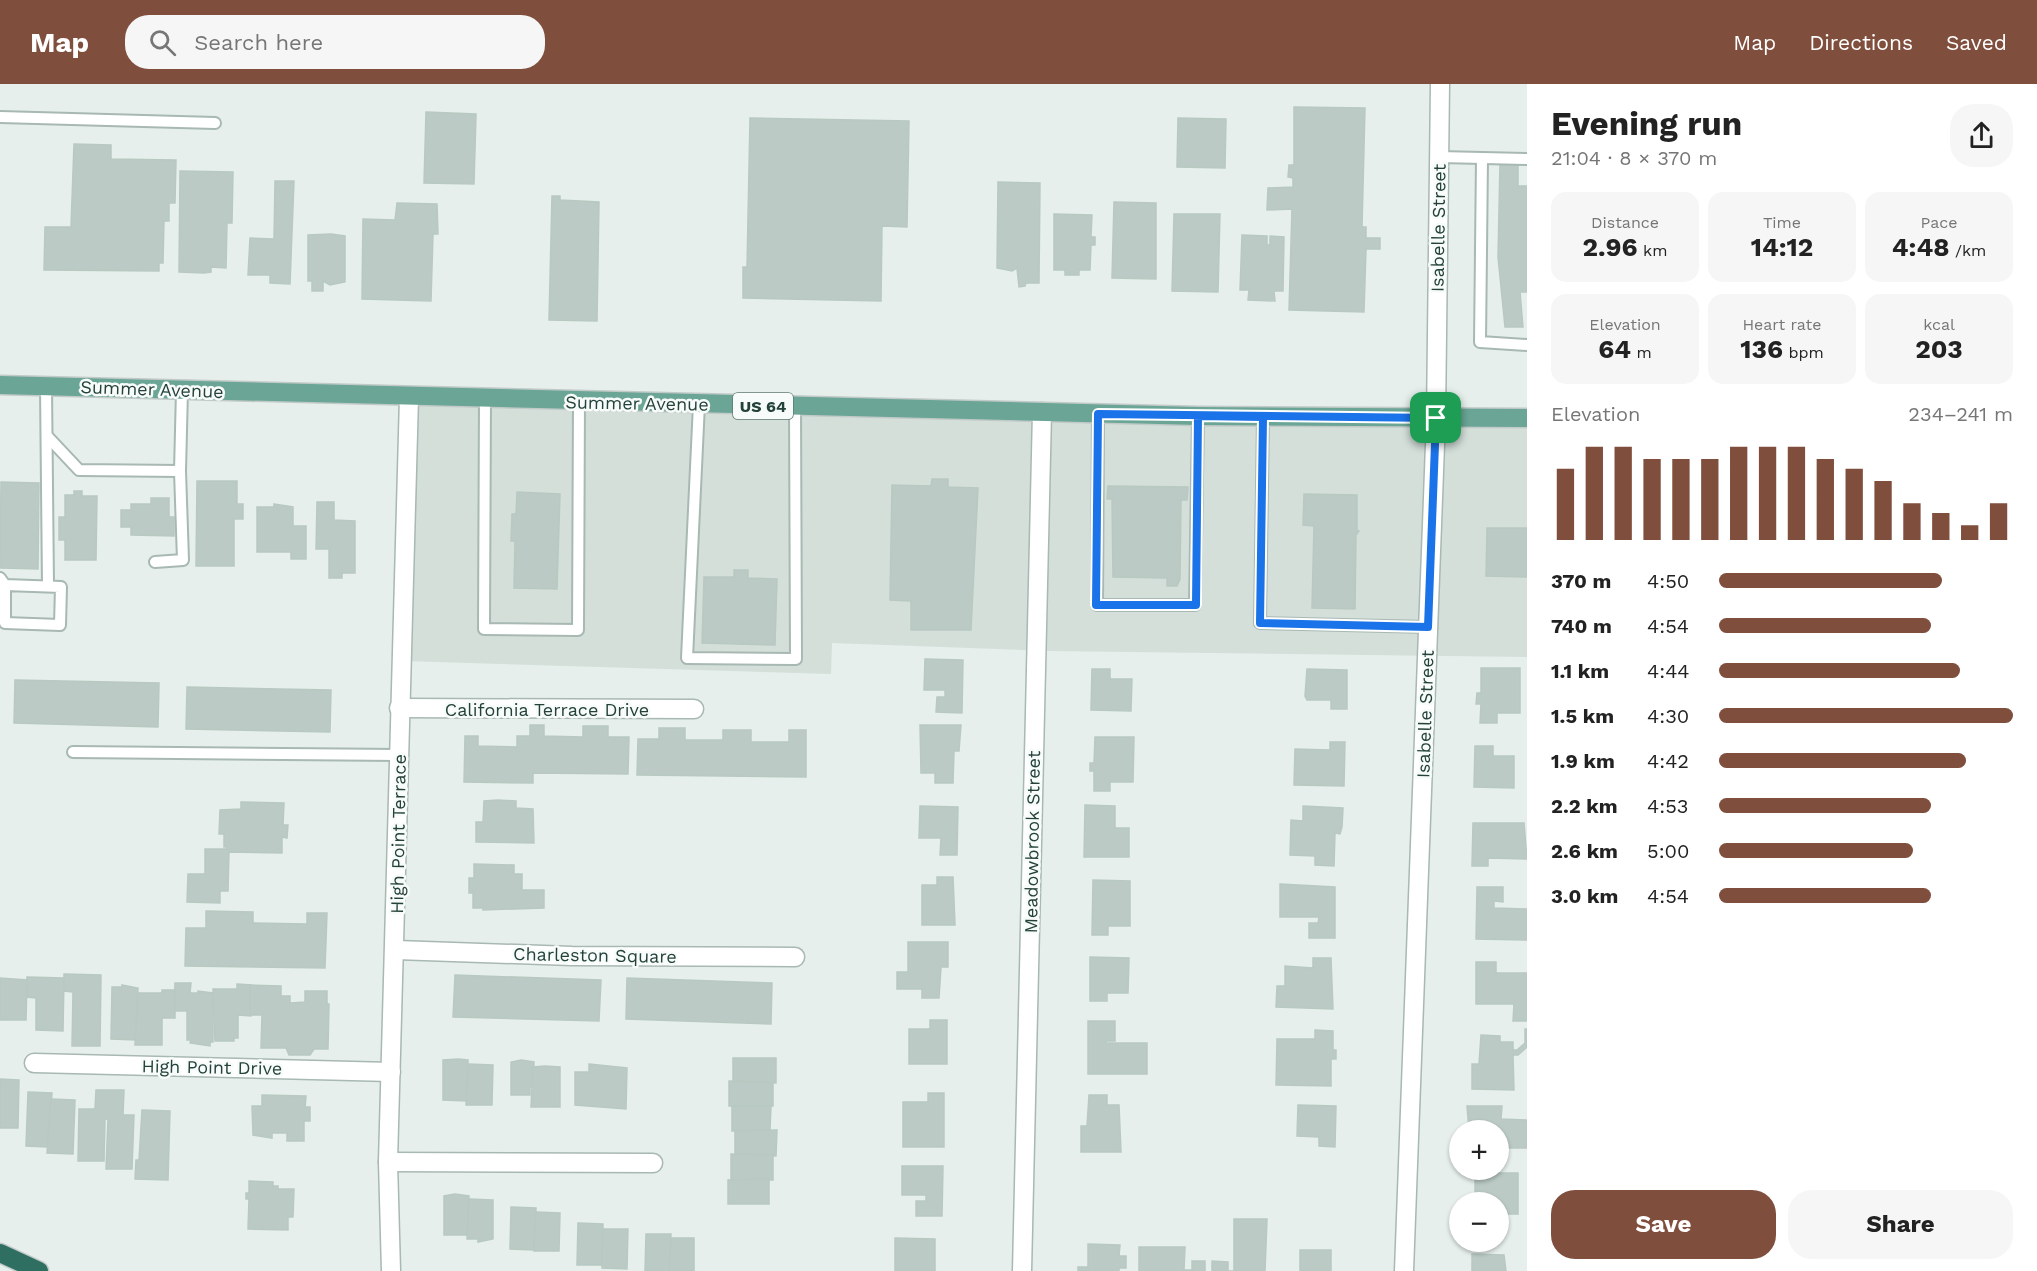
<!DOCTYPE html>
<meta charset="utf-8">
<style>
:root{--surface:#fff;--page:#f6f6f6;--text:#222;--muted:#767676;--accent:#804e3d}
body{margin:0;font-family:"Work Sans",sans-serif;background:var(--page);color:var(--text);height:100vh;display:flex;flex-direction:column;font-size:22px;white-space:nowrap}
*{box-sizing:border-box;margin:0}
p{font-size:20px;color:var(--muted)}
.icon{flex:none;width:33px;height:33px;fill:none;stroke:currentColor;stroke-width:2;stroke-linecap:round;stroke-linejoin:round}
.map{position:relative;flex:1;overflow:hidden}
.details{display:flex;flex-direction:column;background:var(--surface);width:510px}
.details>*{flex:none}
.tools{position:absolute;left:1449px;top:1036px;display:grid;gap:12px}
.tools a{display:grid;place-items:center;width:60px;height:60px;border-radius:50%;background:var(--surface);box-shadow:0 2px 4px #0004;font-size:30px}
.pin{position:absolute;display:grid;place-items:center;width:51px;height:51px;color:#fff;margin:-26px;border-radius:12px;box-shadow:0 3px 9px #0006}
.round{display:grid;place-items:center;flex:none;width:63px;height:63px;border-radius:24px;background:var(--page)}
.summary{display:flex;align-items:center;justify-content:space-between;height:102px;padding:0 24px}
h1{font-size:33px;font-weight:700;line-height:45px}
.figures{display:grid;grid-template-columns:repeat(3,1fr);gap:9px;height:102px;padding:6px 24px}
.figures div{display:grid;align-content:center;border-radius:15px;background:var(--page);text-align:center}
.figures b{font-size:26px;font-weight:700}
.figures small{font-size:16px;font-weight:400}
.figures p{font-size:16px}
.chart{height:168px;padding:12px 24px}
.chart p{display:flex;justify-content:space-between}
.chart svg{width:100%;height:108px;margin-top:6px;stroke:var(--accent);stroke-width:6}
.action{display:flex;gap:12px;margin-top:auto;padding:12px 24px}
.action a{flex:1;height:69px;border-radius:24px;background:var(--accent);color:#fff;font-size:24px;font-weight:700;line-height:69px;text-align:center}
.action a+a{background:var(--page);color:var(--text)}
ul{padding:0 24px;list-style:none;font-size:20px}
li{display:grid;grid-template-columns:96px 72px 1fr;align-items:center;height:45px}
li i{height:15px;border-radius:8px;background:var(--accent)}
header{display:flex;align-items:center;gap:36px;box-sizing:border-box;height:84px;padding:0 30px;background:var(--accent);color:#fff}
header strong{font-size:28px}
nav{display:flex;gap:33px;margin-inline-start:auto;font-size:21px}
.search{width:420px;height:54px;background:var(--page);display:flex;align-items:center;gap:15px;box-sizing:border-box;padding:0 21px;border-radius:24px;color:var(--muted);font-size:22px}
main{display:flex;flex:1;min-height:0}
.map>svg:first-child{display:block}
.built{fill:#d4dfda}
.building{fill:#bbcac4;stroke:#b8c9c2;stroke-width:1.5}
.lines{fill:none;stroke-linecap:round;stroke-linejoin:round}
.service-casing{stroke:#a8b8b2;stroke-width:14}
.minor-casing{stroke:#a8b8b2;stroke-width:21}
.tertiary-casing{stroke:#a8b8b2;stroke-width:21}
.primary-casing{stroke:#c2cac8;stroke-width:21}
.motorway-casing{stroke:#c2cac8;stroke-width:21}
.service{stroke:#fff;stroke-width:10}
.minor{stroke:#fff;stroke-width:18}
.tertiary{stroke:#fff;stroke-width:18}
.primary{stroke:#6aa596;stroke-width:18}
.motorway{stroke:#2f6f62;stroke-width:18}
.route-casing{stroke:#fff;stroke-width:12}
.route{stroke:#1a73e8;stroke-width:8}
.labels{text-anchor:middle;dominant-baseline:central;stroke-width:5;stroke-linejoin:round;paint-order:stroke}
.shield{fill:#f7fbf9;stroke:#637a73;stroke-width:1.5}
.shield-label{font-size:16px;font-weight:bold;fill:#24423a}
.street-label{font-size:18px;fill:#24423a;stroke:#f7fbf9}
</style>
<header>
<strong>Map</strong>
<div class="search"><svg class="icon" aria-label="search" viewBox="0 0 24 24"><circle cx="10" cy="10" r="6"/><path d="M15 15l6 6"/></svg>Search here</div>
<nav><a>Map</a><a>Directions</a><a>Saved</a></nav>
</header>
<main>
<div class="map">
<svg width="1527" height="1187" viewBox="0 0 1527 1187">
<rect width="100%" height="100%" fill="#e6efeb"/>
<path class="built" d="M409,313L1527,334V573L1049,567L832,559L831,590L403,577Z"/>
<g class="building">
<path d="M1294,23L1365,24L1362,143H1366V154H1380V165H1366L1364,228L1289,226L1292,125L1267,126L1268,104L1293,103V94L1288,93L1289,81H1294Z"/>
<path d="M426,28L476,30L474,100L424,99Z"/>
<path d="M750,34L909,37L907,143L882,142L881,217L743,214V183H747Z"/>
<path d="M1178,34L1226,35L1225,84L1177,83Z"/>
<path d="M74,60L111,61V75L176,76L175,119H169V137H164L163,179H159V187L44,186L45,143H71Z"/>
<path d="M1500,79H1518V102H1527V208H1520L1523,243H1505L1498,173Z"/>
<path d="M180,87L233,88L232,139H227L226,184L211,183V188L204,189L179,188Z"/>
<path d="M275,97H294L290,200L270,199V191H248L250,154L274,155Z"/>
<path d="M998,98L1040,99L1039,199H1026L1025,202L1019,203L1017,184L1012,187L997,184Z"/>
<path d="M552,112H560V116L599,118L597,237L549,236Z"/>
<path d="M1114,118L1156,119V195L1112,194Z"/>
<path d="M397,119L437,120L438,150H433L431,217L362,215L363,135L395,136Z"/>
<path d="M1054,130L1092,131L1091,153H1095V161H1091L1090,186H1079V191H1065V186H1054Z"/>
<path d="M1174,130H1220L1218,208L1172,207Z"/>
<path d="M331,150L345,152V198L330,201L323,197V207H312V197H308V151Z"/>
<path d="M1242,151L1267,152V161H1270V152L1284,153L1283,207H1274L1275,217L1248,216L1249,206H1240Z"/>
<path d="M932,395H948V403L978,404L971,546H911V517L890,516L892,401L931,402Z"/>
<path d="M197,397H237V420H243V435H234V482H196Z"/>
<path d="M1,398L39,399L38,485L0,484Z"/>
<path d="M1108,402L1188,403L1187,416H1181L1180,495L1177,502H1167V494L1113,493L1112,415H1107Z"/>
<path d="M74,407H82V412H97L96,476H65V456H59V433H65V411H74Z"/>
<path d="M517,408L560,410L557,505L514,504L515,457H511L512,430H516Z"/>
<path d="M1304,410L1357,411V447H1359L1356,451L1355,525L1312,524L1314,442L1303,441Z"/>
<path d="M151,414H169V433H174V452L131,451V443H121V426H131V420H151Z"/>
<path d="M317,418H334V436L355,437V489H342V494H329V465H316Z"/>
<path d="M274,420L293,423V442H306V475H291V468H257V423H274Z"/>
<path d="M1487,444H1527V493L1486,492Z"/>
<path d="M734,486H748V494L777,495L775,561L702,559L704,493H734Z"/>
<path d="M925,575L963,576L962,629L936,628L937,613H945V606H924Z"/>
<path d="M1481,584H1520V629H1497V639H1480L1481,620H1476L1477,609H1481Z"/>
<path d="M1092,585H1110V595H1132L1131,627L1091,626Z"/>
<path d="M1307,585L1347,586V625H1331V616H1307L1305,612Z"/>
<path d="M15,596L159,599L158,643L14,639Z"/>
<path d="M187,603L331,606L330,648L186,645Z"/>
<path d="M530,641H544V652L583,653V642H608V653H629L628,690L533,689V699L464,698L465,652H478V662L517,663V652H530Z"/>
<path d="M920,641H961L959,667H954L953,699H935V689H921Z"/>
<path d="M659,644H685V656H723V646H751V658H789V646H806V693L637,691L638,655H659Z"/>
<path d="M1095,653H1134L1133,698H1110V707H1094V687H1090V679H1094Z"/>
<path d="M1330,658H1345L1344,702L1294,701L1295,665L1330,666Z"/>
<path d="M1475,662H1493V672H1514V704L1474,703Z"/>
<path d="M498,716L516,717V724L533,725L534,759L476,758V738H483L484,717Z"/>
<path d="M241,718L284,719L283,741H288L287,754L282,753V769L229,768L228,807H220V819L187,818L188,790H205V765H227V763H224V750H219L220,726L241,725Z"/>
<path d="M1085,721L1115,722V744H1129V773H1084Z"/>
<path d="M920,722L958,723L957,771H940L941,754H919Z"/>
<path d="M1303,722L1343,724L1342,743L1340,750L1335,749L1334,782L1315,781V772L1290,771L1291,736L1303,737Z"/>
<path d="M1473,739H1524L1527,775L1488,774V782H1472Z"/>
<path d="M474,780L514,781V790H522V806H544V824L483,826V824H473V809H469V794H474Z"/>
<path d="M937,793H953L955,841H922V801H937Z"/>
<path d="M1093,796L1130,797V842H1108V851H1092Z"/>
<path d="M1280,800L1335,803V854H1309V839H1318L1319,833H1280Z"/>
<path d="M1477,803H1503V818L1494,817V824L1527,825V856L1476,855Z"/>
<path d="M206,827L253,828V839L307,840V829H327L325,884L185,882L186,844H206Z"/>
<path d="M908,858H948V883H941L939,914H922V905H897V888H908Z"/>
<path d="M1090,873L1129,874L1128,909H1107V917H1090Z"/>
<path d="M1313,874H1331L1333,925L1276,923L1277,902H1285V882L1313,884Z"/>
<path d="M1476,878H1496V889H1527V937H1513L1514,920H1476Z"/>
<path d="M64,890L101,891L100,962H72L73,908L64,907Z"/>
<path d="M455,891L601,896L599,937L453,933Z"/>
<path d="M27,893L64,894L63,947L36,946V914L26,913Z"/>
<path d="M0,894L27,896L26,936H0Z"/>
<path d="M627,894L772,899L771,940L626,935Z"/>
<path d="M175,899H191L190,909H198V907L213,909V958H210V962L190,959L191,956H187V927H174Z"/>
<path d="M237,900L251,901V932L238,931V954H234V957H215L213,905H237Z"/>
<path d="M122,901L138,904L136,956L111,955L112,903H122Z"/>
<path d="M250,901L281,902V912H290V919L305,918V907H327V920H329L328,965H314L310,971H289L286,964H261L262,931H250Z"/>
<path d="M162,906H175V934H162V961H135L138,909H162Z"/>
<path d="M930,936H947V980H909V945H930Z"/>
<path d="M1088,937H1115V957H1106V959H1147V990H1088Z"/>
<path d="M1525,945H1527V963L1518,971H1513L1514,1006L1472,1005V980H1479L1481,951L1500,952V958H1513V966H1517L1525,959Z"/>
<path d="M1315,946L1333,947V966H1336V975H1331V1002L1276,1001L1277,955H1315Z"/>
<path d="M733,974H776V999L733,997Z"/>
<path d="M458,975L468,976L467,1017L443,1016V976Z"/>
<path d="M521,976L534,978L533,1003H530V1011H511V978Z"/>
<path d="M468,980L493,981L492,1021H466Z"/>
<path d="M589,980L627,984L626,1025L575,1021V988H589Z"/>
<path d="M545,982L560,983V1023H531L533,983Z"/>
<path d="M0,995L19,996L18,1044H0Z"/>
<path d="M729,997L773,999V1022H729Z"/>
<path d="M96,1006H124L123,1031H134L132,1085H106L108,1035H105L104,1077H78L79,1025H95Z"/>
<path d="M28,1008L52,1009L47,1063L26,1062Z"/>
<path d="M928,1009H944V1063H903V1018H928Z"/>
<path d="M262,1011L306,1012L305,1023H310V1037H304V1057H287V1049H272V1054L253,1051L252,1022H262Z"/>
<path d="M1089,1011H1107V1021H1119L1121,1068H1081V1042H1087Z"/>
<path d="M51,1015L75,1016L73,1070L47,1069Z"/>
<path d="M1298,1021L1336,1022L1335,1063L1319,1062V1053L1297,1052Z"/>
<path d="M732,1022H771L770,1046L732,1047Z"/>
<path d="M1467,1022H1502L1501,1035L1527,1036V1064H1499L1498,1047H1469Z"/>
<path d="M142,1026L170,1027L168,1096L135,1095L136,1076H139Z"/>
<path d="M777,1046L776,1072L735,1070V1047Z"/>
<path d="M731,1070L773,1071V1096H731Z"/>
<path d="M902,1082H943L942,1132H916V1117H926V1111H902Z"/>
<path d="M1475,1089H1518V1130H1498V1119H1470V1114H1475Z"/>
<path d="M769,1095V1120H728V1096Z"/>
<path d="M249,1097L273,1098V1102H278V1105H294L293,1133H288V1146L248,1145L249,1115H246V1109H249Z"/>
<path d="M455,1110L469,1112L467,1151H444V1112Z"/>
<path d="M469,1115L493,1116V1155L478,1158V1155H467Z"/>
<path d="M511,1123L536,1124L534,1166L510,1165Z"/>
<path d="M536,1128L560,1129L559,1167H534Z"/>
<path d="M1234,1135H1267L1265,1187H1212V1177L1228,1178V1187H1234Z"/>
<path d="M578,1139L603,1140L602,1181H577Z"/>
<path d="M603,1145H628L627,1185L602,1184Z"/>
<path d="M646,1150H671L669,1187H645Z"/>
<path d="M671,1154H694V1187H669Z"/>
<path d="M895,1154L935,1155V1187H895Z"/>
<path d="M1088,1160L1120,1161L1119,1172H1126V1184H1119V1187H1078V1183H1088Z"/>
<path d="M1139,1163H1185L1184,1186H1192V1177H1205V1187H1139Z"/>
<rect x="1300" y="1166" width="31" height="21"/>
<path d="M1472,1170L1504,1171L1506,1187H1472Z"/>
</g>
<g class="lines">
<defs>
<g id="service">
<path d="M0,33L215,39"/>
<path d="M1439,73L1527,75"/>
<path d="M1482,74L1480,258L1527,261"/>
<path d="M46,303L48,502"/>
<path d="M485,314L484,545L578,546L579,317"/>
<path d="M699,320L687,574L796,575L795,323"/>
<path d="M1098,330L1097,521H1195L1198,332"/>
<path d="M1263,333L1260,539L1428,543"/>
<path d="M47,352L79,386L180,387L182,306"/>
<path d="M155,478L183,476L180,387"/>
<path d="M0,494L5,501V539L60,541L61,503L5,501"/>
<path d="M73,668L399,671"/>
</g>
<g id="minor">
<path d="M399,624L694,625"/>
<path d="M396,866L572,872L795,873"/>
<path d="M34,979L391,988"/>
<path d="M388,1078L653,1079"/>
<path d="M1022,1187L1042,328"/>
<path d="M1404,1187L1436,334L1440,0"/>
</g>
<path id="tertiary" d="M391,1187L388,1078L409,313"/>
<path id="primary" d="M0,301L1198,332L1527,334"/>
<path id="motorway" d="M0,1169L39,1187"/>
</defs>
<use href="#service" class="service-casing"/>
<use href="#minor" class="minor-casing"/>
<use href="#tertiary" class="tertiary-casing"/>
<use href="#primary" class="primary-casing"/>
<use href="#motorway" class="motorway-casing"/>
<use href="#service" class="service"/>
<use href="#minor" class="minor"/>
<use href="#tertiary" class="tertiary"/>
<use href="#primary" class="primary"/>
<use href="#motorway" class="motorway"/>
</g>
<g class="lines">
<defs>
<path id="route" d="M1436,334L1098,330L1096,521H1196L1198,332L1263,333L1260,539L1428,543L1436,334"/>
</defs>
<use href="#route" class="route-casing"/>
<use href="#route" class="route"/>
</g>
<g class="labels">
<rect class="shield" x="733" y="309" width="60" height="26" rx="4.5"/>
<g class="shield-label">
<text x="763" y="322">US 64</text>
</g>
<g class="street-label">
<text transform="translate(1438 144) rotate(-89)">Isabelle Street</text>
<text transform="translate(152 305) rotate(2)">Summer Avenue</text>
<text transform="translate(637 319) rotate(1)">Summer Avenue</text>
<text x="547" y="625">California Terrace Drive</text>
<text transform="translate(1425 630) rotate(-88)">Isabelle Street</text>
<text transform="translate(398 750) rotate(-89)">High Point Terrace</text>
<text transform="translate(1032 758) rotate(-89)">Meadowbrook Street</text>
<text transform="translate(595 871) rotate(1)">Charleston Square</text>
<text transform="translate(212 983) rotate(1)">High Point Drive</text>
</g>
</g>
</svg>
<div class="tools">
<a>+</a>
<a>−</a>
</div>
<div class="pin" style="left:1436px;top:334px;background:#1e9e55"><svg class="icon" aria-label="arrive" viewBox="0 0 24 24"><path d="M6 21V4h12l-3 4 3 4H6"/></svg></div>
</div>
<section class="details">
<div class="summary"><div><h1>Evening run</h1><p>21:04 · 8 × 370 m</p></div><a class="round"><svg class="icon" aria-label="share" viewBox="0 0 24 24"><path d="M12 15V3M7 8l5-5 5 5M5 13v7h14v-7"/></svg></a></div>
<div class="figures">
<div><p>Distance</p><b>2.96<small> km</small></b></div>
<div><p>Time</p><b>14:12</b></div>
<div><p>Pace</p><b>4:48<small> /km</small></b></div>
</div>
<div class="figures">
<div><p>Elevation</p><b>64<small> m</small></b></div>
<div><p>Heart rate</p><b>136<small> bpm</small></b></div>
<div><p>kcal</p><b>203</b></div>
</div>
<div class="chart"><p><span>Elevation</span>234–241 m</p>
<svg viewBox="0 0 160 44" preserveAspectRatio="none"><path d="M5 44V15M15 44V6M25 44V6M35 44V11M45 44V11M55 44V11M65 44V6M75 44V6M85 44V6M95 44V11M105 44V15M115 44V20M125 44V29M135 44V33M145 44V38M155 44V29"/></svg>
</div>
<ul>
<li><b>370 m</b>4:50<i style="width:76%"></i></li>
<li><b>740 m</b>4:54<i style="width:72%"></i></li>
<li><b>1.1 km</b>4:44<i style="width:82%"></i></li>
<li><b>1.5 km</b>4:30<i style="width:100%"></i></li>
<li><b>1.9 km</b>4:42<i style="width:84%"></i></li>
<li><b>2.2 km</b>4:53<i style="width:72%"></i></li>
<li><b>2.6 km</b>5:00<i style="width:66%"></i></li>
<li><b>3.0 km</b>4:54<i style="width:72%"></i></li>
</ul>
<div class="action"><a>Save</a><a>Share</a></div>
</section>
</main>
